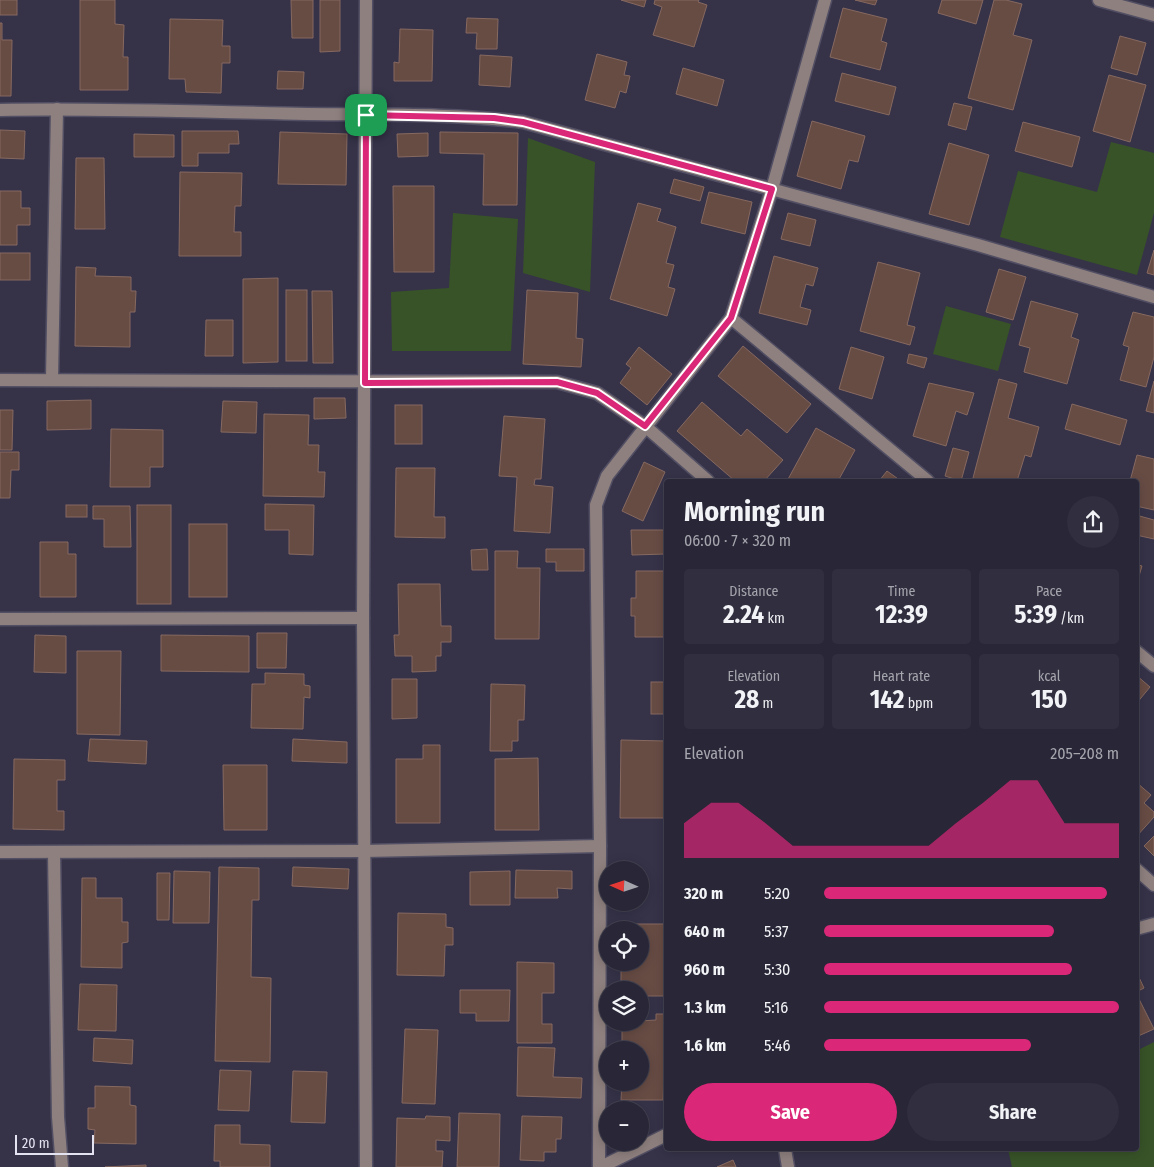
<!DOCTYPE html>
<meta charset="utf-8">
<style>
:root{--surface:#282637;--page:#302e3f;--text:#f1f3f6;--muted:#a5a5ad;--line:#444352;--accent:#db2777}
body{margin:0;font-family:"Fira Sans Condensed",sans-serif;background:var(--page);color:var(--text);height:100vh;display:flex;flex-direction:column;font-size:19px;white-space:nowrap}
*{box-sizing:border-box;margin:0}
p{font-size:16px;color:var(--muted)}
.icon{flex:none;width:28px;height:28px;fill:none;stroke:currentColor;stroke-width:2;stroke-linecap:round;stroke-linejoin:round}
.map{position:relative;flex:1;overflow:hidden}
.side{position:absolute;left:664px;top:479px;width:475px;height:672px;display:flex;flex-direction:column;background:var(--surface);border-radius:5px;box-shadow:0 2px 12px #0003,0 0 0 1px var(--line)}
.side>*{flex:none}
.needle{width:32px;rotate:273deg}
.buttons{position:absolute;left:599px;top:861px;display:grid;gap:10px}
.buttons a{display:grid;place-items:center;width:50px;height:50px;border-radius:50%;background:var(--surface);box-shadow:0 2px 12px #0003,0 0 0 1px var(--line);font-size:25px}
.scale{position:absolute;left:15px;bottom:12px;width:79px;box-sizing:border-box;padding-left:5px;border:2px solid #e4e3f1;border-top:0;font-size:14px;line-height:18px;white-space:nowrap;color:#e4e3f1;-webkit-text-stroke:4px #363349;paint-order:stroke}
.pin{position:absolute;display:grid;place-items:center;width:42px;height:42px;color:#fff;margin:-21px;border-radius:10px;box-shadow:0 2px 8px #0006}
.round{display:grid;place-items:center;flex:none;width:52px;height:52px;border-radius:26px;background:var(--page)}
.headline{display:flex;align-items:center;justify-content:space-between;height:85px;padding:0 20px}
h1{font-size:28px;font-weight:700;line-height:38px}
.metrics{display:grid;grid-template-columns:repeat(3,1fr);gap:8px;height:85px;padding:5px 20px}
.metrics div{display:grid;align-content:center;border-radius:5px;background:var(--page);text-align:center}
.metrics b{font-size:25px;font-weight:700}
.metrics small{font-size:14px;font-weight:400}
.metrics p{font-size:14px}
.chart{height:140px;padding:10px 20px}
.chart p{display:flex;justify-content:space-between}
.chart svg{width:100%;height:90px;margin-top:5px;fill:var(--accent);opacity:.7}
.button{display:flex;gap:10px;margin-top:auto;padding:10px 20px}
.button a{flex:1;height:58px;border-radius:30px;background:var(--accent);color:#fff;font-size:20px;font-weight:700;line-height:58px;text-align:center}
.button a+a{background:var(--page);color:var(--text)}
ul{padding:0 20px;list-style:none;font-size:16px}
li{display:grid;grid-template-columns:80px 60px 1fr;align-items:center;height:38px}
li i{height:12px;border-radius:6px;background:var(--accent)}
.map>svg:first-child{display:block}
.green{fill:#385328}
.building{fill:#674c44;stroke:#866960}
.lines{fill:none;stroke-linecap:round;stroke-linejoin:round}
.minor-casing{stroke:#524f64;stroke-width:15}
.minor{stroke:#8e807e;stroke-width:12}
.route-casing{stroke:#fff;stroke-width:10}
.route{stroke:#db2777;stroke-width:6}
</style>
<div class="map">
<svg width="1154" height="1167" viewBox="0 0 1154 1167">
<rect width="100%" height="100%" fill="#363349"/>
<g class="green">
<path d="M528,138L595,162L590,292L523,273Z"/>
<path d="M1111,142L1154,153V213L1137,275L1000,237L1018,171L1097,192Z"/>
<path d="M453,213L518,219L511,351H392L391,292L449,288Z"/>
<path d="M946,306L1011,324L998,371L933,354Z"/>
<path d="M1154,1042V1167H1012L1008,1149H1136V1051Z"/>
</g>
<g class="building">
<rect x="0" y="0" width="17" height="15"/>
<path d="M80,0H115V24L124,25L123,57H128V90H80Z"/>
<path d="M291,0H313V38H292Z"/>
<path d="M320,0H340V51L320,52Z"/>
<path d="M621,0H646L644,7Z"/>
<path d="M655,0H699L698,2L707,5L694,47L653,35L662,7L654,4Z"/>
<path d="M855,0H877L875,5Z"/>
<path d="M942,0H983L976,24L938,13Z"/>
<path d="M994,0H1006L1022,4L1013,35L1032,40L1013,110L968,98Z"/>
<path d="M843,8L887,19L881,41L887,43L880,70L830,57Z"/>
<path d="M467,18L498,19L497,49H476L477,33H466Z"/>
<path d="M170,19L223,20L222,46H230V63H222L221,93L186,92L185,79H169Z"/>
<path d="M0,23H2V40H12L11,96H0Z"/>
<path d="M400,29L433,30L432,81H394V62L399,63Z"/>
<path d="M1120,36L1146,43L1137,75L1111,68Z"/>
<path d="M597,54L627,62L624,75L630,76L626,93L620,91L615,108L585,100Z"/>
<path d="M480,55L512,57L510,87L479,85Z"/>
<path d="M683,68L724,80L717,106L676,94Z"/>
<path d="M278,71L304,72L303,89H277Z"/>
<path d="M842,73L896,87L889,115L835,101Z"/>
<path d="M1109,75L1146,85L1130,142L1093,131Z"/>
<path d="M954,103L972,107L966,130L948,125Z"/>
<path d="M812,121L865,136L858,162L849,160L841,189L797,176Z"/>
<path d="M1023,122L1080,137L1072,167L1015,151Z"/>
<path d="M0,130L25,131L24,159L0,158Z"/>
<path d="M182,131H238L239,144H229V153H198V166H182Z"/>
<path d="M280,132L347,134L346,185L278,184Z"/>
<path d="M440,132L518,133L517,205H483L484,154L440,153Z"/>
<path d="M428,133V156L398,157L397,134Z"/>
<path d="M134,134L174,135V157H134Z"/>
<path d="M949,143L989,155L969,225L929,214Z"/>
<path d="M76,158H104L105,229H75Z"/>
<path d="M180,172L242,173L241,206H235L234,232H241V256H179Z"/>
<path d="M674,179L704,187L700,201L670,193Z"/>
<path d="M393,186H434V272H394Z"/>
<path d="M0,191H21V208H30V225H17V245H0Z"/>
<path d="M709,192L752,202L745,234L701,223Z"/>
<path d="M638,203L661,209L657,221L676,227L666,263L674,265L668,287L675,289L667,316L610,299Z"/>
<path d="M788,213L816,220L810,246L781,239Z"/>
<path d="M1154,250V275L1147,273Z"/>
<rect x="0" y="253" width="30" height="27"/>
<path d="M774,256L818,268L813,286L806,284L800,307L811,310L807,325L759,313Z"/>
<path d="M878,262L920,273L907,325L915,327L910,345L860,331Z"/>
<path d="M76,267L96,268L95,276L131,277V291H136L135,312H130V347L75,346Z"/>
<path d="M999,269L1026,277L1013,320L986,312Z"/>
<path d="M278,278V362L243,363V279Z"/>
<rect x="286" y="290" width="21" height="71"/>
<path d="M527,290L578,293L576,338L583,339L581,367L523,364Z"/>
<path d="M312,291H332L333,363H313Z"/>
<path d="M1031,301L1078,314L1071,337L1079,340L1067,384L1024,372L1030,348L1019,345Z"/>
<path d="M1133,312L1154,317V357L1146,387L1120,380L1129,347L1123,345Z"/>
<path d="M206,320H233V356H205Z"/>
<path d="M743,346L811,404L787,433L718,376Z"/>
<path d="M639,347L672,374L647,405L620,383L631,368L626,364Z"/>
<path d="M851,347L884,357L872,399L839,389Z"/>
<path d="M909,354L927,358L924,368L907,363Z"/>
<path d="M999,379L1017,384L1008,418L1039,427L1031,457L1025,455L1017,481H983L973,478Z"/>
<path d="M1154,381V413L1146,411Z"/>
<path d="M929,383L974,393L967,415L956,411L946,446L913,436Z"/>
<path d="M314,398H345L346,418L314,419Z"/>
<path d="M91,400V429L47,430V401Z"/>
<path d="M223,401L257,402L256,433L221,432Z"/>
<path d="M702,402L741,436L747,429L783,460L764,481H735L677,431Z"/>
<path d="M1072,404L1127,420L1120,445L1065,429Z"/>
<rect x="395" y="405" width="27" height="39"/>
<path d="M0,410H13L12,450H0Z"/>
<path d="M264,414L309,415L308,445H319L318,472H325L324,497L263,496Z"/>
<path d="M504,416L545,419L541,479H535L534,485L553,487L550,533L514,531L517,477L499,476Z"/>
<path d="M816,428L855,450L838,481H787Z"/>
<path d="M111,429L163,430V467H150V487H110Z"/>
<path d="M953,448L969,452L961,481L945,476Z"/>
<path d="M0,452H19V470H11L10,498H0Z"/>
<path d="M1137,455L1154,459V510L1136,506V481H1130Z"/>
<path d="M644,462L665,472L643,521L622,511Z"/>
<path d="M396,468H435L434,517H445V538L395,537Z"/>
<path d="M887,471L901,481H879Z"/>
<path d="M265,504L314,505L313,555L289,554V530H265Z"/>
<rect x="66" y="505" width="21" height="12"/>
<rect x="137" y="505" width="34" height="99"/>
<path d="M93,506H130L131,547H104V519H93Z"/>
<path d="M1136,515L1154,520V539L1136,535Z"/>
<rect x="189" y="524" width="38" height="73"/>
<path d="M631,530H666V554L632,555Z"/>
<path d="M40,542H68V554H76V597H40Z"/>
<path d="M487,549L488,570H472L471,550Z"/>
<path d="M546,549H584V571H556V562H546Z"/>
<path d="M495,551H518L517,568H540L539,639H495Z"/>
<path d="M1136,564L1142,566L1136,586Z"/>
<path d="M636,571H666V637H635V616H631V598H636Z"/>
<path d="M398,584H440L441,626H451V642H441V656H436V671L412,672V656H395L394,635H399Z"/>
<path d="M257,633H287L286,668H257Z"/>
<path d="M35,635L66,636V673L34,672Z"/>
<path d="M161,635L249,636V672L161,671Z"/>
<path d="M77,651H121L120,735L77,734Z"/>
<path d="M265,673L304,674V685L310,686V698L304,697L303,729L251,728L252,684H265Z"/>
<path d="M1136,675L1150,687L1136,704Z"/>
<path d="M392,679H417V718L392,719Z"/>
<rect x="651" y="682" width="15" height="32"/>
<path d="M491,684L525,685L524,720H518V741H512V751H490Z"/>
<path d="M90,739L147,741L146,764L88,761Z"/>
<path d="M293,739L347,742V763L292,761Z"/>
<path d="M621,740L666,741V818H620Z"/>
<path d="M423,745H440V823H396V759H423Z"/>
<path d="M538,758L539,830H495V759Z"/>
<path d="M14,759L65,760V780H57V811H64V830L13,829Z"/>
<path d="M223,765H267V830H224Z"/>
<path d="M1136,782L1151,795L1144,803L1154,812V817L1136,837Z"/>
<path d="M1154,836V856L1144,846Z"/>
<path d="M219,867L259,868V900H252L251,977L271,978L270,1062L215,1061Z"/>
<path d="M293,867L349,869L348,889L292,886Z"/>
<path d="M516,870L572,871V889L557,888L558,898H515Z"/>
<path d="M174,871L210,872L209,923H173Z"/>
<path d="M510,871V905H470V872Z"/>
<path d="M157,873H170L169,920H157Z"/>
<path d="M82,878H96V898H122V922H128V942L122,943V968L81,967Z"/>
<path d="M398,913L446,914V927L453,928V945H445L444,976L397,975Z"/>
<path d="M621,924H666L665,996H640V990H621V962H640V930H621Z"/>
<path d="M517,962L554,963V993H542V1024H552V1043H517Z"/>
<path d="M1136,971L1144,988L1136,992Z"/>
<path d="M80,984L117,985L116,1031L78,1030Z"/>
<path d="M460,990H510L509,1021H476V1013H460Z"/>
<path d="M1136,993L1154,1029L1136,1037Z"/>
<path d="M656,1014H666L663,1100H621L622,1082H640V1050H622V1022L656,1020Z"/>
<path d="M405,1029L438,1030L435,1104L402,1103Z"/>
<path d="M94,1038L133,1040L132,1064L93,1061Z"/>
<path d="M518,1047L555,1048L553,1077L582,1078L581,1098L517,1096Z"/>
<path d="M220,1070L251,1071L249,1111L218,1110Z"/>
<path d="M293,1071L327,1072L325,1123L291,1122Z"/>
<path d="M95,1086L130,1087V1105L136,1106V1144L94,1143L95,1130L88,1129V1108H95Z"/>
<path d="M459,1113L500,1114L499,1167H457Z"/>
<path d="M426,1116L450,1117V1141L436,1140V1151H443L442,1167H396L397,1118L425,1119Z"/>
<path d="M522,1116L562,1117L561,1139H556V1152H544V1161L520,1160Z"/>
<path d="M215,1125H240V1144L270,1145V1167H220V1161H214Z"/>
<path d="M733,1160L736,1167H717Z"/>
<path d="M146,1165V1167H105Z"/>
</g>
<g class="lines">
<defs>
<g id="minor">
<path d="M366,0L363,618L366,1167"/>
<path d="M1099,0L1154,15"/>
<path d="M0,110C102,108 205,112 307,114C379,115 452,113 523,122L978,245L1154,297"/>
<path d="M731,318L928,481"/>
<path d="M52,379L57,109"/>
<path d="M0,380L557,382L597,393L645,426L708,481"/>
<path d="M0,619L363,618"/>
<path d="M1136,651L1154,666"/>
<path d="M0,852L364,851L600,846"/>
<path d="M54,853L58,1117L62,1167"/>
<path d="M1136,869L1154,885"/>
<path d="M1136,929L1154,924"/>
<path d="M785,1149L788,1167"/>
<path d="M599,1167L600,846L596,505L607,476L731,318L772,189L825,0"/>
<path d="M601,1167L666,1135"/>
</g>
</defs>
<use href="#minor" class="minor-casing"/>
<use href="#minor" class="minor"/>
</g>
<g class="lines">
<defs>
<path id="route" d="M366,115L494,118L523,122L772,189L731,318L645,426L597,393L557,382L365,383Z"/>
</defs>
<use href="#route" class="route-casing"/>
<use href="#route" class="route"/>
</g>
</svg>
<div class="buttons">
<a><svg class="needle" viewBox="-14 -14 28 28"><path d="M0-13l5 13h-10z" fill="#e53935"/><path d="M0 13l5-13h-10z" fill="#a5a5ad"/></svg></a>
<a><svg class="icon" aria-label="locate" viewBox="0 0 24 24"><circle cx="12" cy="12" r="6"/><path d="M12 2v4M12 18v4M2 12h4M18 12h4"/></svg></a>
<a><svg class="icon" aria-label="layers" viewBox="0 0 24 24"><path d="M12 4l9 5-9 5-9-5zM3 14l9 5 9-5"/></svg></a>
<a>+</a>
<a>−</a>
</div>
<div class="scale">20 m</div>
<div class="pin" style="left:366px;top:115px;background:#1e9e55"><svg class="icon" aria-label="arrive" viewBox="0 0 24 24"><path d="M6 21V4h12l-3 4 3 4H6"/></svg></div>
<section class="side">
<div class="headline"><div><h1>Morning run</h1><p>06:00 · 7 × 320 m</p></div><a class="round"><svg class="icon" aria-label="share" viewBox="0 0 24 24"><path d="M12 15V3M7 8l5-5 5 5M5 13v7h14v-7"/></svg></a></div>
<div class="metrics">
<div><p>Distance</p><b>2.24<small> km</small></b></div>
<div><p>Time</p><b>12:39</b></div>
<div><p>Pace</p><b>5:39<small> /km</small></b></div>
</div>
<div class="metrics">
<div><p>Elevation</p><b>28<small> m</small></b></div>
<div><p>Heart rate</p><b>142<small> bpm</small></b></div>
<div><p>kcal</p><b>150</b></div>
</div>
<div class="chart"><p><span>Elevation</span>205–208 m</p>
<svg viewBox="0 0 160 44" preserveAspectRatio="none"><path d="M0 44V27L10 17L20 17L30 27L40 38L50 38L60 38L70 38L80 38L90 38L100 27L110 17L120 6L130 6L140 27L150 27L160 27V44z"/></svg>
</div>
<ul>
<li><b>320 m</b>5:20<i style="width:96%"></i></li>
<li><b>640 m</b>5:37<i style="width:78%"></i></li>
<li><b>960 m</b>5:30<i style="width:84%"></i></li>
<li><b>1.3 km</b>5:16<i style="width:100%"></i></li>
<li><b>1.6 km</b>5:46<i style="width:70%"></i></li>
</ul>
<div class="button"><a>Save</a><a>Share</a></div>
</section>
</div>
